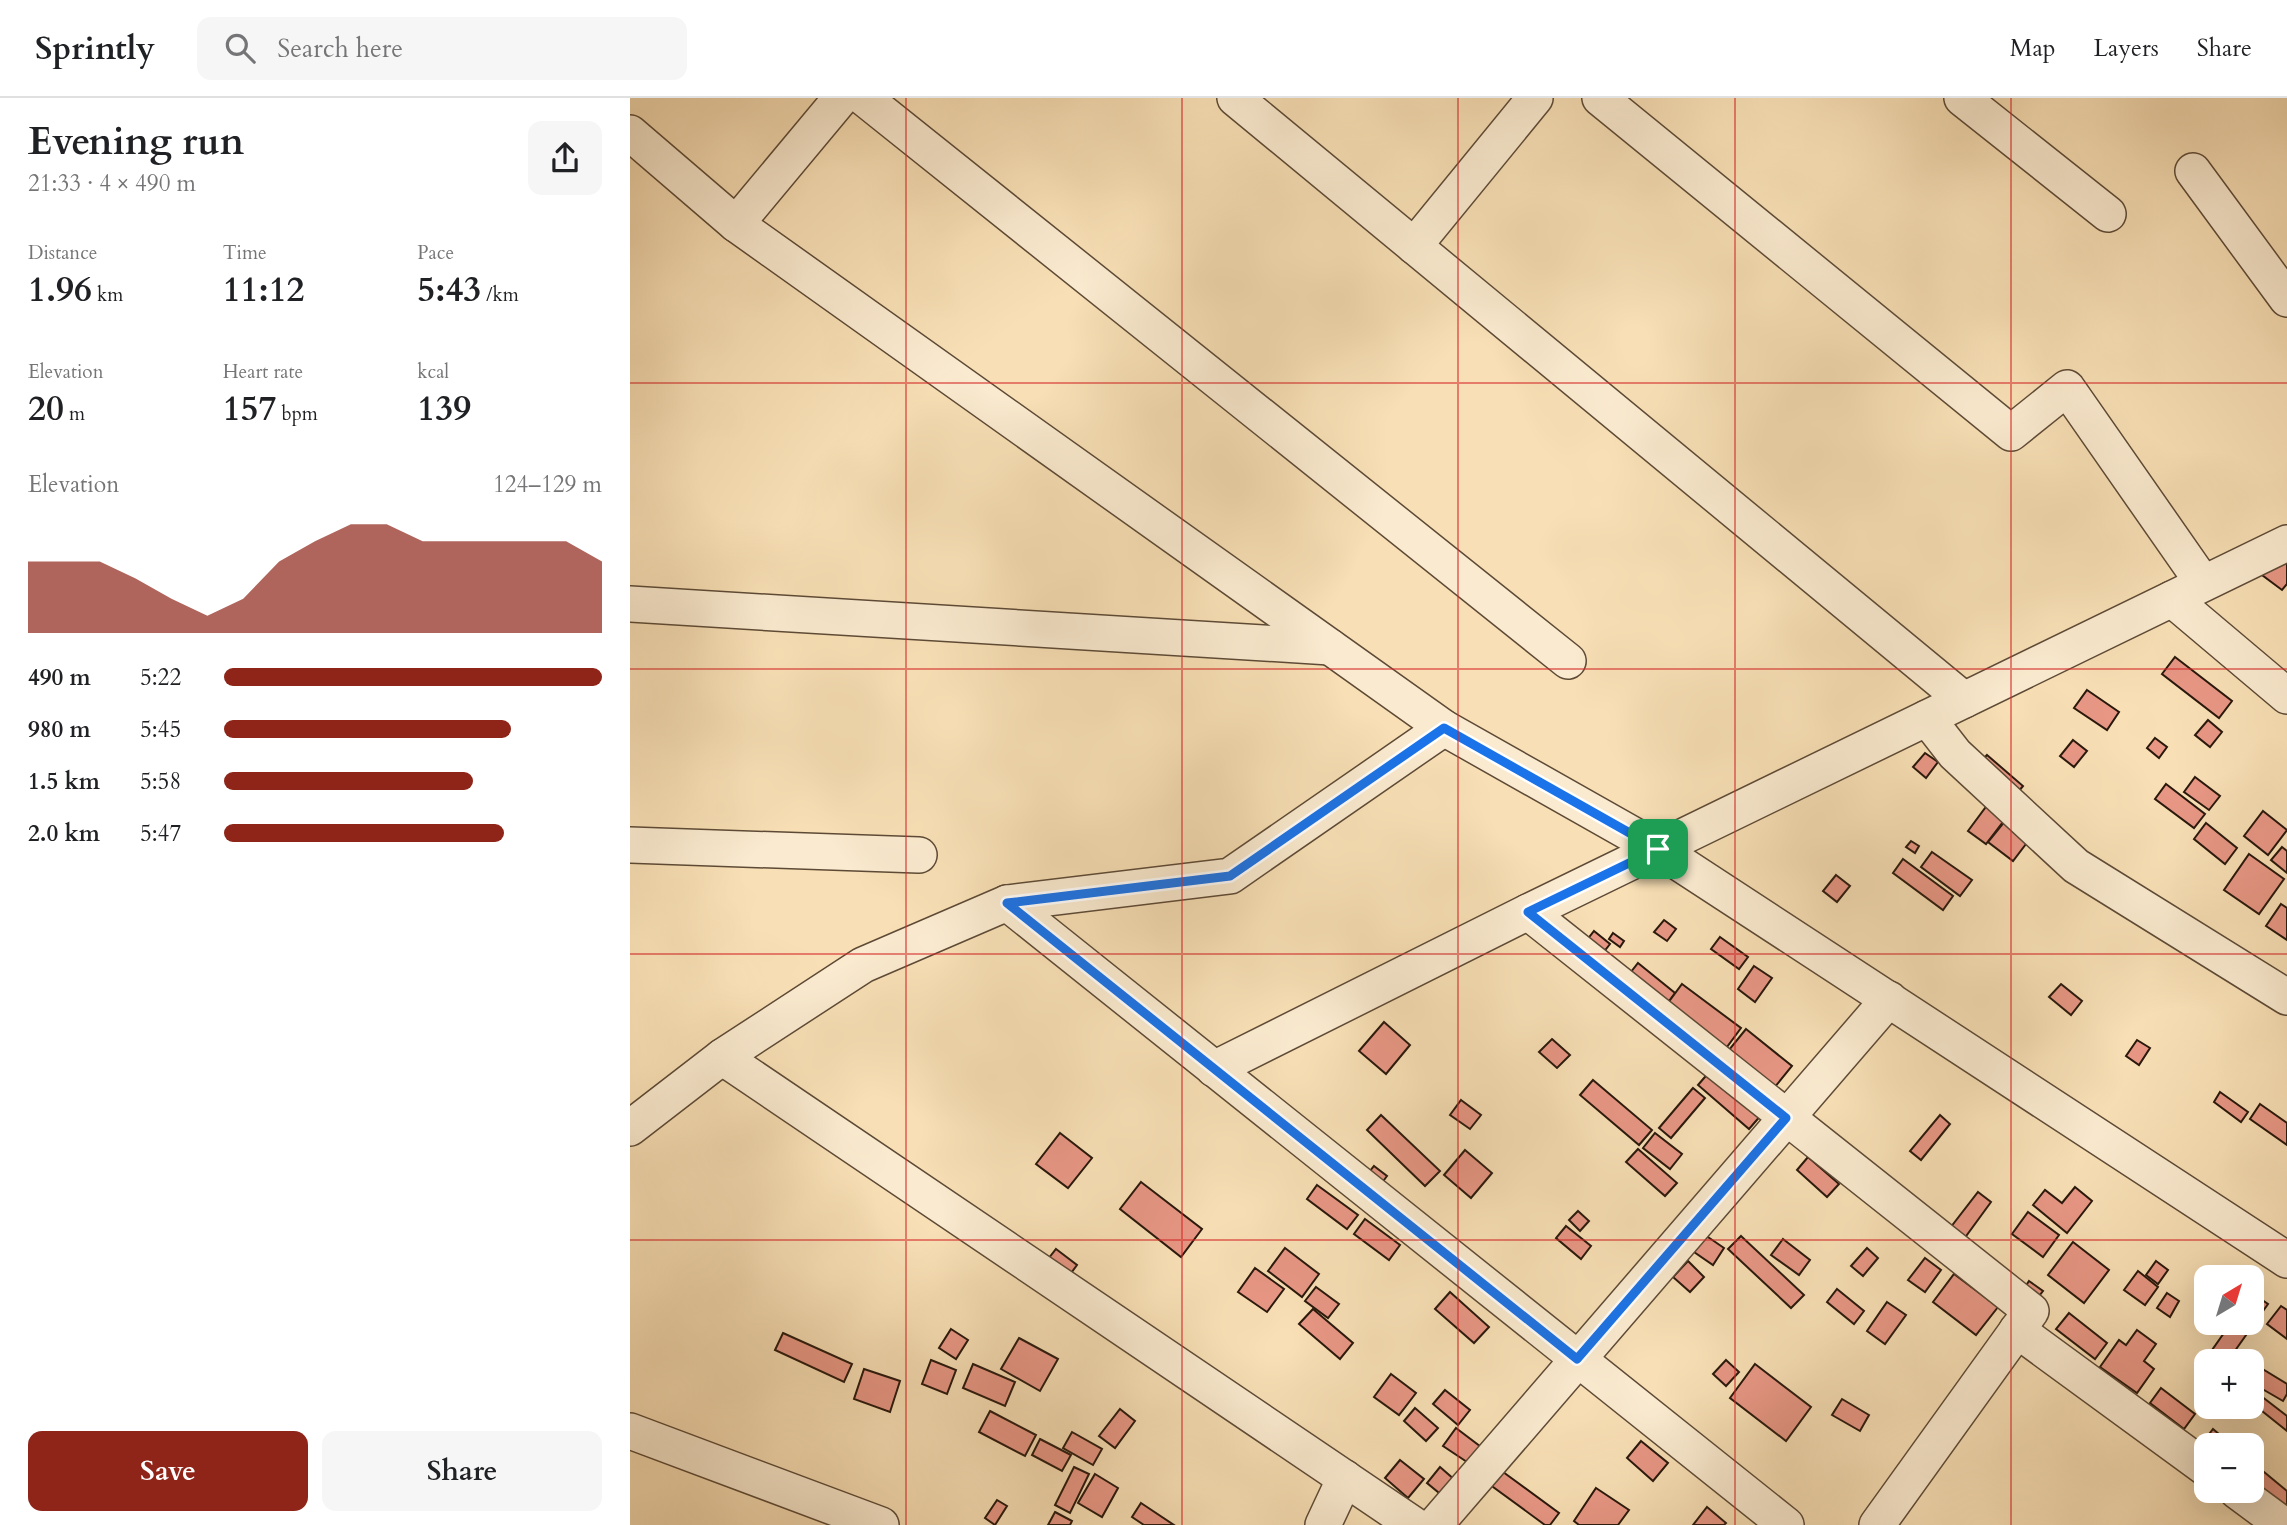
<!DOCTYPE html>
<meta charset="utf-8">
<style>
:root{--surface:#fff;--page:#f6f6f6;--text:#202124;--muted:#757577;--line:#e0e0e0;--accent:#8f2418}
body{margin:0;font-family:Cardo,serif;background:var(--page);color:var(--text);height:100vh;display:flex;flex-direction:column;font-size:26px;white-space:nowrap}
*{box-sizing:border-box;margin:0}
p{font-size:23px;color:var(--muted)}
.icon{flex:none;width:38px;height:38px;fill:none;stroke:currentColor;stroke-width:2;stroke-linecap:round;stroke-linejoin:round}
.map{position:relative;flex:1;overflow:hidden}
.sheet{display:flex;flex-direction:column;background:var(--surface);width:630px}
.sheet>*{flex:none}
.needle{width:46px;rotate:38deg}
.buttons{position:absolute;left:1564px;top:1167px;display:grid;gap:14px}
.buttons a{display:grid;place-items:center;width:70px;height:70px;border-radius:14px;background:var(--surface);box-shadow:0 7px 28px #0002;font-size:35px}
.pin{position:absolute;display:grid;place-items:center;width:60px;height:60px;color:#fff;margin:-30px;border-radius:14px;box-shadow:0 4px 10px #0006}
.round{display:grid;place-items:center;flex:none;width:74px;height:74px;border-radius:14px;background:var(--page)}
.headline{display:flex;align-items:center;justify-content:space-between;height:119px;padding:0 28px}
h1{font-size:38px;font-weight:600;line-height:52px}
.figures{display:grid;grid-template-columns:repeat(3,1fr);gap:10px;height:119px;padding:7px 28px}
.figures div{display:grid;align-content:center}
.figures b{font-size:35px;font-weight:600}
.figures small{font-size:19px;font-weight:400}
.figures p{font-size:19px}
.chart{height:196px;padding:14px 28px}
.chart p{display:flex;justify-content:space-between}
.chart svg{width:100%;height:126px;margin-top:7px;fill:var(--accent);opacity:.7}
.primary-button{display:flex;gap:14px;margin-top:auto;padding:14px 28px}
.primary-button a{flex:1;height:80px;border-radius:14px;background:var(--accent);color:#fff;font-size:28px;font-weight:600;line-height:80px;text-align:center}
.primary-button a+a{background:var(--page);color:var(--text)}
ul{padding:0 28px;list-style:none;font-size:23px}
li{display:grid;grid-template-columns:112px 84px 1fr;align-items:center;height:52px}
li i{height:18px;border-radius:9px;background:var(--accent)}
header{display:flex;align-items:center;gap:42px;box-sizing:border-box;height:98px;padding:0 35px;background:var(--surface);border-bottom:2px solid var(--line)}
header strong{font-size:33px}
nav{display:flex;gap:38px;margin-inline-start:auto;font-size:24px}
.search{width:490px;height:63px;background:var(--page);display:flex;align-items:center;gap:18px;box-sizing:border-box;padding:0 24px;border-radius:14px;color:var(--muted);font-size:26px}
main{display:flex;flex:1;min-height:0}
.map>svg:first-child{display:block}
.building{fill:#e89785;stroke:#29180c;stroke-width:2}
.lines{fill:none;stroke-linecap:round;stroke-linejoin:round}
.minor-casing{stroke:#5d4a36;stroke-width:38}
.minor{stroke:#faeacf;stroke-width:35}
.route-casing{stroke:#fff;stroke-width:14}
.route{stroke:#1a73e8;stroke-width:9}
.grid{fill:none;stroke:#d62828;stroke-width:2;stroke-opacity:0.55}
</style>
<header>
<strong>Sprintly</strong>
<div class="search"><svg class="icon" aria-label="search" viewBox="0 0 24 24"><circle cx="10" cy="10" r="6"/><path d="M15 15l6 6"/></svg>Search here</div>
<nav><a>Map</a><a>Layers</a><a>Share</a></nav>
</header>
<main>
<section class="sheet">
<div class="headline"><div><h1>Evening run</h1><p>21:33 · 4 × 490 m</p></div><a class="round"><svg class="icon" aria-label="share" viewBox="0 0 24 24"><path d="M12 15V3M7 8l5-5 5 5M5 13v7h14v-7"/></svg></a></div>
<div class="figures">
<div><p>Distance</p><b>1.96<small> km</small></b></div>
<div><p>Time</p><b>11:12</b></div>
<div><p>Pace</p><b>5:43<small> /km</small></b></div>
</div>
<div class="figures">
<div><p>Elevation</p><b>20<small> m</small></b></div>
<div><p>Heart rate</p><b>157<small> bpm</small></b></div>
<div><p>kcal</p><b>139</b></div>
</div>
<div class="chart"><p><span>Elevation</span>124–129 m</p>
<svg viewBox="0 0 160 44" preserveAspectRatio="none"><path d="M0 44V19L10 19L20 19L30 25L40 32L50 38L60 32L70 19L80 12L90 6L100 6L110 12L120 12L130 12L140 12L150 12L160 19V44z"/></svg>
</div>
<ul>
<li><b>490 m</b>5:22<i style="width:100%"></i></li>
<li><b>980 m</b>5:45<i style="width:76%"></i></li>
<li><b>1.5 km</b>5:58<i style="width:66%"></i></li>
<li><b>2.0 km</b>5:47<i style="width:74%"></i></li>
</ul>
<div class="primary-button"><a>Save</a><a>Share</a></div>
</section>
<div class="map">
<svg width="1657" height="1427" viewBox="0 0 1657 1427">
<rect width="100%" height="100%" fill="#f8dfb5"/>
<filter id="stains"><feTurbulence type="fractalNoise" baseFrequency=".00286" numOctaves="4"/><feColorMatrix values="0 0 0 0 .2 0 0 0 0 .09 0 0 0 0 .02 0 0 0 .5 -.17"/></filter>
<radialGradient id="worn" r=".72"><stop offset=".6" stop-color="#630" stop-opacity="0"/><stop offset="1" stop-color="#630" stop-opacity=".3"/></radialGradient>
<g class="building">
<path d="M1651,453L1657,458V486L1652,492L1632,477Z"/>
<path d="M1545,559L1602,603L1589,620L1532,576Z"/>
<path d="M1457,592L1489,614L1477,632L1444,610Z"/>
<path d="M1578,622L1592,634L1580,649L1565,637Z"/>
<path d="M1525,640L1537,649L1529,660L1517,650Z"/>
<path d="M1443,642L1457,653L1444,669L1430,658Z"/>
<path d="M1295,655L1308,664L1296,680L1283,669Z"/>
<path d="M1357,657L1393,688L1380,704L1343,672Z"/>
<path d="M1565,679L1590,698L1579,712L1554,694Z"/>
<path d="M1536,686L1575,716L1564,730L1525,701Z"/>
<path d="M1361,702L1379,716L1356,746L1338,733Z"/>
<path d="M1633,713L1657,732L1638,757L1614,738Z"/>
<path d="M1375,723L1399,742L1383,763L1358,744Z"/>
<path d="M1576,725L1607,750L1595,766L1564,741Z"/>
<path d="M1281,743L1289,748L1285,755L1276,749Z"/>
<path d="M1652,749L1657,753V775L1641,762Z"/>
<path d="M1302,754L1342,782L1330,798L1291,769Z"/>
<path d="M1619,756L1654,781L1629,816L1594,792Z"/>
<path d="M1273,761L1323,798L1313,812L1263,775Z"/>
<path d="M1206,777L1220,788L1207,804L1193,793Z"/>
<path d="M1651,806L1657,810V842L1636,828Z"/>
<path d="M1034,822L1046,831L1037,843L1024,834Z"/>
<path d="M964,833L980,846L969,860L953,847Z"/>
<path d="M983,835L994,843L990,849L979,841Z"/>
<path d="M1090,839L1118,859L1109,871L1081,851Z"/>
<path d="M1008,865L1045,895L1034,910L997,879Z"/>
<path d="M1124,868L1142,880L1125,904L1108,891Z"/>
<path d="M1052,886L1111,930L1091,957L1032,913Z"/>
<path d="M1431,886L1452,903L1441,917L1419,899Z"/>
<path d="M754,924L780,947L756,976L729,953Z"/>
<path d="M1116,931L1162,968L1140,995L1094,958Z"/>
<path d="M922,941L940,957L927,970L909,954Z"/>
<path d="M1507,942L1520,950L1509,967L1496,958Z"/>
<path d="M1081,972L1132,1016L1119,1031L1068,987Z"/>
<path d="M963,982L1022,1032L1009,1047L950,997Z"/>
<path d="M1063,990L1075,1000L1041,1040L1029,1030Z"/>
<path d="M1590,994L1618,1014L1611,1024L1584,1004Z"/>
<path d="M831,1002L851,1017L840,1031L820,1017Z"/>
<path d="M1630,1006L1657,1025V1047L1620,1021Z"/>
<path d="M751,1017L810,1073L795,1088L737,1032Z"/>
<path d="M1310,1017L1320,1026L1291,1062L1280,1053Z"/>
<path d="M430,1035L462,1060L438,1090L406,1066Z"/>
<path d="M1025,1035L1052,1056L1040,1071L1013,1050Z"/>
<path d="M1008,1051L1047,1085L1035,1098L996,1064Z"/>
<path d="M835,1052L862,1075L841,1100L814,1077Z"/>
<path d="M1178,1059L1209,1086L1197,1099L1167,1072Z"/>
<path d="M744,1068L757,1078L745,1094L732,1083Z"/>
<path d="M511,1084L572,1131L551,1159L490,1111Z"/>
<path d="M687,1087L728,1117L717,1131L677,1101Z"/>
<path d="M1445,1089L1462,1103L1437,1135L1403,1107L1415,1092L1432,1105Z"/>
<path d="M1348,1094L1361,1104L1331,1145L1317,1134Z"/>
<path d="M948,1113L959,1123L950,1133L939,1122Z"/>
<path d="M1398,1114L1429,1137L1413,1159L1382,1136Z"/>
<path d="M735,1121L770,1147L759,1162L724,1136Z"/>
<path d="M936,1128L961,1148L951,1161L926,1140Z"/>
<path d="M1075,1137L1094,1150L1083,1167L1064,1154Z"/>
<path d="M1111,1138L1174,1197L1161,1210L1098,1151Z"/>
<path d="M1153,1141L1180,1162L1169,1177L1141,1157Z"/>
<path d="M1443,1144L1479,1172L1454,1205L1418,1177Z"/>
<path d="M655,1150L689,1176L672,1199L638,1173Z"/>
<path d="M1237,1150L1248,1160L1233,1178L1221,1168Z"/>
<path d="M426,1151L447,1167L436,1182L415,1165Z"/>
<path d="M1295,1160L1311,1172L1295,1194L1278,1182Z"/>
<path d="M1058,1163L1074,1179L1060,1194L1043,1179Z"/>
<path d="M1526,1163L1538,1172L1528,1186L1516,1177Z"/>
<path d="M625,1170L654,1191L637,1214L608,1194Z"/>
<path d="M1508,1173L1528,1189L1515,1207L1494,1192Z"/>
<path d="M1324,1176L1368,1209L1346,1237L1303,1204Z"/>
<path d="M1399,1183L1413,1193L1402,1207L1390,1197Z"/>
<path d="M686,1189L709,1206L698,1220L675,1203Z"/>
<path d="M1207,1191L1234,1213L1224,1226L1197,1204Z"/>
<path d="M820,1194L859,1229L844,1245L805,1211Z"/>
<path d="M1537,1195L1549,1203L1540,1219L1527,1210Z"/>
<path d="M1622,1195L1638,1206L1597,1264H1577V1278L1568,1272L1601,1225H1622Z"/>
<path d="M1257,1204L1276,1217L1255,1246L1237,1233Z"/>
<path d="M1651,1208L1657,1212V1241L1637,1226Z"/>
<path d="M683,1211L723,1245L710,1261L669,1226Z"/>
<path d="M1439,1215L1477,1245L1465,1261L1426,1231Z"/>
<path d="M321,1231L338,1242L326,1261L309,1250Z"/>
<path d="M1507,1232L1526,1246L1514,1263L1524,1271L1507,1295L1470,1269L1489,1242L1496,1247Z"/>
<path d="M153,1235L222,1266L214,1284L145,1252Z"/>
<path d="M389,1240L428,1261L410,1293L371,1271Z"/>
<path d="M301,1262L326,1272L317,1296L292,1286Z"/>
<path d="M1096,1262L1109,1274L1096,1288L1083,1276Z"/>
<path d="M343,1266L385,1284L375,1308L333,1290Z"/>
<path d="M1125,1266L1181,1309L1156,1343L1100,1300Z"/>
<path d="M1626,1267L1657,1286V1296L1653,1303L1622,1285V1273Z"/>
<path d="M234,1271L270,1283L260,1314L224,1301Z"/>
<path d="M761,1276L786,1295L769,1317L744,1299Z"/>
<path d="M1531,1290L1565,1316L1554,1331L1520,1305Z"/>
<path d="M1622,1291L1657,1318V1333L1622,1305Z"/>
<path d="M815,1292L840,1312L828,1327L803,1306Z"/>
<path d="M1212,1301L1239,1317L1230,1333L1202,1317Z"/>
<path d="M785,1310L808,1330L796,1343L774,1323Z"/>
<path d="M490,1311L505,1323L485,1350L469,1338Z"/>
<path d="M360,1313L406,1337L395,1358L349,1334Z"/>
<path d="M826,1330L855,1352L843,1368L813,1348Z"/>
<path d="M1583,1331L1603,1348H1577V1352L1571,1347Z"/>
<path d="M442,1334L472,1351L463,1367L433,1350Z"/>
<path d="M410,1341L441,1357L432,1373L402,1357Z"/>
<path d="M1011,1343L1038,1365L1023,1383L997,1360Z"/>
<path d="M770,1362L794,1381L778,1400L755,1380Z"/>
<path d="M1622,1364L1657,1393V1419L1622,1390Z"/>
<path d="M444,1369L459,1376L440,1415L425,1407Z"/>
<path d="M810,1369L826,1383L814,1399L797,1385Z"/>
<path d="M869,1371L929,1415L920,1427H915L859,1386Z"/>
<path d="M465,1376L488,1390L472,1419L448,1405Z"/>
<path d="M966,1390L999,1412L988,1427H949L944,1423Z"/>
<path d="M367,1402L377,1408L365,1427L355,1420Z"/>
<path d="M511,1405L544,1427H514L502,1419Z"/>
<path d="M1077,1409L1096,1425L1094,1427H1063Z"/>
<path d="M425,1414L442,1423L440,1427H418Z"/>
</g>
<g class="lines">
<defs>
<g id="minor">
<path d="M234,0L938,563"/>
<path d="M605,0L1334,602"/>
<path d="M970,0L1381,335L1437,290L1573,485"/>
<path d="M1332,0L1478,116"/>
<path d="M0,35L106,126L814,630L1028,751L1657,1162"/>
<path d="M1563,73L1657,201"/>
<path d="M106,126L211,0"/>
<path d="M784,148L905,0"/>
<path d="M1542,501L1657,598"/>
<path d="M0,506L700,549"/>
<path d="M1297,620L1325,656L1446,768L1657,899"/>
<path d="M0,747L289,757"/>
<path d="M377,805L1156,1427"/>
<path d="M898,814L1401,1213L1247,1427"/>
<path d="M92,959L784,1427"/>
<path d="M584,971L898,814L1657,445"/>
<path d="M0,1030L92,959L233,867L377,805L600,778L814,630"/>
<path d="M1387,1232L1577,1371"/>
<path d="M0,1333L251,1427"/>
<path d="M1607,1393L1653,1427"/>
<path d="M693,1427L715,1380"/>
<path d="M805,1427L1259,901"/>
</g>
</defs>
<use href="#minor" class="minor-casing"/>
<use href="#minor" class="minor"/>
</g>
<g class="lines">
<defs>
<path id="route" d="M814,630L1028,751L898,814L1156,1020L947,1261L377,805L600,778Z"/>
</defs>
<use href="#route" class="route-casing"/>
<use href="#route" class="route"/>
</g>
<path class="grid" d="M276,0V1427M552,0V1427M828,0V1427M1105,0V1427M1381,0V1427M0,285H1657M0,571H1657M0,856H1657M0,1142H1657"/>
<rect width="100%" height="100%" filter="url(#stains)"/>
<rect width="100%" height="100%" fill="url(#worn)"/>
</svg>
<div class="buttons">
<a><svg class="needle" viewBox="-14 -14 28 28"><path d="M0-13l5 13h-10z" fill="#e53935"/><path d="M0 13l5-13h-10z" fill="#757577"/></svg></a>
<a>+</a>
<a>−</a>
</div>
<div class="pin" style="left:1028px;top:751px;background:#1e9e55"><svg class="icon" aria-label="arrive" viewBox="0 0 24 24"><path d="M6 21V4h12l-3 4 3 4H6"/></svg></div>
</div>
</main>
